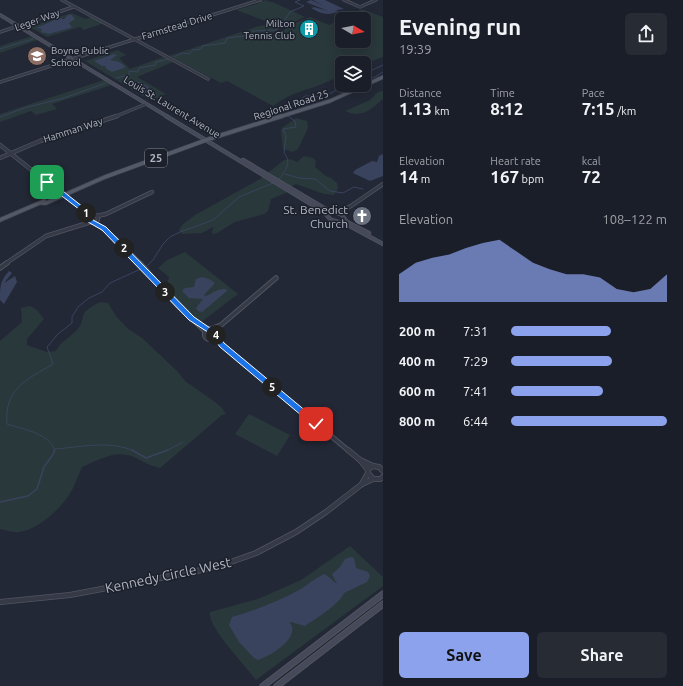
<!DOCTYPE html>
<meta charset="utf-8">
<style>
:root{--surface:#1a1e28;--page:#272b34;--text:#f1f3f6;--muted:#9fa2a8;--line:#383c45;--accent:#8ca2ed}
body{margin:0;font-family:Ubuntu,sans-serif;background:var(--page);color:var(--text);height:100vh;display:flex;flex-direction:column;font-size:15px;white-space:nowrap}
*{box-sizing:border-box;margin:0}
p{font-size:13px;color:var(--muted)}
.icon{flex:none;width:22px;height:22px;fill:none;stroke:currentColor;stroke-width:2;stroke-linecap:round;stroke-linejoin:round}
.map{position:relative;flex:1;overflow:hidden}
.panel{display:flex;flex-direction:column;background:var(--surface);width:300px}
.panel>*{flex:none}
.needle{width:26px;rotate:100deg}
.tools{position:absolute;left:335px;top:12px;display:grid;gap:8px}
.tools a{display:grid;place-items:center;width:36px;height:36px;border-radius:6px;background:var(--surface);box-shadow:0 2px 10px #0003,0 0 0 1px var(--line);font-size:20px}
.pin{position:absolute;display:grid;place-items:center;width:34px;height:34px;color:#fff;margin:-17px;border-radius:8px;box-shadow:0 2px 6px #0006}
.km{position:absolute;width:20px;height:20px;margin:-10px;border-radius:50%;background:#222;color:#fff;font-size:11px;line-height:20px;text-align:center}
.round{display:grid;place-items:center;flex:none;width:42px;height:42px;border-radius:6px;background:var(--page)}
.overview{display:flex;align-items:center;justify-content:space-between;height:68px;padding:0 16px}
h1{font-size:22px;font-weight:600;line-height:30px}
.metrics{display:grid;grid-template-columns:repeat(3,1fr);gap:6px;height:68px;padding:4px 16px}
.metrics div{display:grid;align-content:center}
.metrics b{font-size:17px;font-weight:600}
.metrics small{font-size:11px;font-weight:400}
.metrics p{font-size:11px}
.chart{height:112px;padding:8px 16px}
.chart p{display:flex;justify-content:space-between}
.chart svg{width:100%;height:72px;margin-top:4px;fill:var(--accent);opacity:.7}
.primary-button{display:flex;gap:8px;margin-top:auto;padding:8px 16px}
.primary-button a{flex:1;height:46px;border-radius:6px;background:var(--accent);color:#111;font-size:16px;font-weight:600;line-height:46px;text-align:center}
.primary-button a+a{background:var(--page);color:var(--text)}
ul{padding:0 16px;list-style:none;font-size:13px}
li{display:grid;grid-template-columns:64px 48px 1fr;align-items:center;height:30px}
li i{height:10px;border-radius:5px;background:var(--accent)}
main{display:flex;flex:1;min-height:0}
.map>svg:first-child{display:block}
.green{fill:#29383b;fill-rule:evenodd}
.water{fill:#3a435e}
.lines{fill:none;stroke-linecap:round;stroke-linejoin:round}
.stream-far1{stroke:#3a435e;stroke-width:1}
.stream{stroke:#3a435e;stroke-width:1.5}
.tertiary-far3-casing{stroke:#515561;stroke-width:3.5}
.tertiary-far2-casing{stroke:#515561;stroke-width:4.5}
.tertiary-far1-casing{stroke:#515561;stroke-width:5.5}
.tertiary-casing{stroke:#515561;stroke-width:6}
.secondary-far2-casing{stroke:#515561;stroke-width:4}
.secondary-far1-casing{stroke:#515561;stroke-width:4.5}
.secondary-casing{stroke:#515561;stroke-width:7}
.primary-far1-casing{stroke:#3f4350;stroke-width:4.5}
.primary-casing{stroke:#3f4350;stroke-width:5}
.tertiary-far3{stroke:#363a47;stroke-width:2}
.tertiary-far2{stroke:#363a47;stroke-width:3}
.tertiary-far1{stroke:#363a47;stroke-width:3.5}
.tertiary{stroke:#363a47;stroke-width:4.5}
.secondary-far2{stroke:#454959;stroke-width:2.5}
.secondary-far1{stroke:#454959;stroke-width:3}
.secondary{stroke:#454959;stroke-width:5}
.primary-far1{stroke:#545967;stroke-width:3}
.primary{stroke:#545967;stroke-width:3.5}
.route{fill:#1a73e8;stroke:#fff}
.labels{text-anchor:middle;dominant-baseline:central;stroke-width:3;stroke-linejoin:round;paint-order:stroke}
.far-street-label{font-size:10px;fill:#b1b5c3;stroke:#1b202b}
.far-poi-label{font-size:10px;fill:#b1b5c3;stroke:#1b202b;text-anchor:end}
.shield{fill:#1b202b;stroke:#848895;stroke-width:1}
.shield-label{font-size:11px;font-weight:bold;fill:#b1b5c3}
.poi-label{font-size:12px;fill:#b1b5c3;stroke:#1b202b;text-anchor:end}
.near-street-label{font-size:14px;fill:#b1b5c3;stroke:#1b202b}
</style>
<main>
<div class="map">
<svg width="383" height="686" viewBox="0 0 383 686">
<rect width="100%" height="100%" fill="#232836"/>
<g class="green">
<path d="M264,0L275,3L305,17L282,27L236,10L257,4Z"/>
<path d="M362,9L383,17V57L364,64V63H342V74C336,77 329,82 322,84C302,92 292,92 273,106L227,81L221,83L169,56L259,26L267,25L280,29L270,34L278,35L290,25L310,17L329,25ZM342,19H364V41H342Z"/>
<path d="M71,13L86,19L91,17L104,23L84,30L80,27L47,37L30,27ZM72,15L74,17L69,22L72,27L71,28L49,34L42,29L37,28C47,21 61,20 72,15Z"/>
<path d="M32,36L38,40L0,53V46Z"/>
<path d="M118,50L126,55L119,58L130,69L163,57L173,62L137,77L166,94L155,99H148L85,61Z"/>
<path d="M104,80L112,85L52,104L57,109L36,115L31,111L0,122V114Z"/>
<path d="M383,91V99C371,109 362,119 345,111L370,100L378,92Z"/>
<path d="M296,118L307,121L308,128L298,149L293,152L283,149L281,131L282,128Z"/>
<path d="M304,156L313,158L316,161L315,167L326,176L331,178L337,183L338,188L334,195L324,194L296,184L291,187L288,192L271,199L268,211L264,214L235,222L217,233L212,234L213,227L202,233L182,234L179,230L182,225L195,215L260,179L284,160L290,159L297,162Z"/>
<path d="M185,252L238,294L200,323L166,288L169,277L158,268L167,260Z"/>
<path d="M102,302L108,303L116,316L128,329L142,338L177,371L185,381L215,402L222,408L226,414L222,415L160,468C150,466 143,461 134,457C117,449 98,460 82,467C79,474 76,481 73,488C65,505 39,530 19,532C13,533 6,530 0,529V341L22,322L21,308L30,306L37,310L44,319L27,339V345L47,352L56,351C61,340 74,336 80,326C83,321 82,315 86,311C91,307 96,303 102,302Z"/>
<path d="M249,414L290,435L277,456L235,434Z"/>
<path d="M350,546L383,577V586L256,680C246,666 207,627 210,612L258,599L301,580Z"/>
</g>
<g class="water">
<path d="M311,0L324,6L313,0H325L344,9L336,10L338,11C328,17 320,13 311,8L314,7L328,11L306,2Z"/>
<path d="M68,15H72L75,19L69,23L72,27L71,28L49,34L41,32L42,29L36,28L59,18L64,19Z"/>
<path d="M114,54L117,55L110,60C115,61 122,62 125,67L124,68L112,72L105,68L106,66H102L94,61Z"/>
<path d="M131,81C140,80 150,88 157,94L156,97H152L129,85L128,82Z"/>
<path d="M383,154V176L370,181L353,173L355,170L372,161L377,162L379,156Z"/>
<path d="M9,271L12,273L4,283L15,276L17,282L4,304L0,300C0,286 0,281 9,271Z"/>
<path d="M202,277L209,279L215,283L204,295L205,296C213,294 217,288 226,289L227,291L202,312L198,311L196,308L203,299L189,298L182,291L185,288L194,287L196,279Z"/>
<path d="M351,557L354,558L356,568L368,572L370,576L367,582L344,593C340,604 315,619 305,626L291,622L290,623C301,638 270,656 258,660L254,658L239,642L229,625L232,617C256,610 279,601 301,589C309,584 316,577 325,574L337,584L332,574L340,567L345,559Z"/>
</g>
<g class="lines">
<g class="stream-far1">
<path d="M0,49L33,39"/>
<path d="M174,57L182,53L189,54L193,50L201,49L202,46L225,43L227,38L244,36L254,31L276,30L281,26L290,12L304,6L295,2L300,0"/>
<path d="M364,74L383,65"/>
<path d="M116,78L129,75V71L138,72L139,68L155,65L156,62L169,59"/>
<path d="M364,79L375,77L383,72"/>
<path d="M0,117L24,108L64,98L106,83"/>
<path d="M285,174L299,178L315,179L330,191L343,193L354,187L363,189"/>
<path d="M279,179C286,171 292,162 284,153L286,136L283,129L296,127L295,121L288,116V110L305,96C328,97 326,96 345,85"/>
<path d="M146,267L153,260L163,244L170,237L180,232L213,220L239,197L273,183"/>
<path d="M55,449C81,447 110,440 134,451"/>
<path d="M55,451C50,433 22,429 7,424C4,389 26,380 53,364L47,347L58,334L72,323V317L78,307L89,298L102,292L110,283L143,268"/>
<path d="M166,451L183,442"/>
</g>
<g class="stream">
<path d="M132,450L146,458L168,450"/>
<path d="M0,502L28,496L37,489L44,467L54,453V450"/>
</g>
<defs>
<g id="tertiary-far3">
<path d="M62,0L208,79"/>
<path d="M344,0L360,7L376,0"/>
<path d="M0,32L73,7"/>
<path d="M59,63L260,0"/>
<path d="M0,82L60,63"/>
<path d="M114,117L146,104"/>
</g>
<g id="tertiary-far2">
<path d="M0,145L67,198L94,216"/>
<path d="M0,158L40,141L117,116"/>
<path d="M338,212L351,206L383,184"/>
<circle cx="94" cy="219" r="4"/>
<path d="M97,216L106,214L152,192"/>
<path d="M94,222L115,238L141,264"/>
<path d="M5,264L46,236L91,222"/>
</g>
<g id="tertiary-far1">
<path d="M140,263L177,305L205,331"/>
<path d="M0,268L7,263"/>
<circle cx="210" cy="334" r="5.5"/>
<path d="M211,329L221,325L276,278"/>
<path d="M215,335L222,345L349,451"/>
</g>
<g id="tertiary">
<path d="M348,450L360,460L373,466"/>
<path d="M360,460L368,470"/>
<path d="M383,471L379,467L373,466L368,469V473L373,479H380L383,477"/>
<path d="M362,484L368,473"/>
<path d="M0,602L70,595L197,571L228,563L256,553L296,532L326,512L362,484L373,479"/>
</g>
<path id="secondary-far2" d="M0,15L168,117"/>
<g id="secondary-far1">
<path d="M166,116L324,212L331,220L346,224L383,244"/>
<path d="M243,160L329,211L341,214L347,222L369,233"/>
</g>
<g id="secondary">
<path d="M263,686L383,594"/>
<path d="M277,686L383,604"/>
</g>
<path id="primary-far1" d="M279,117L330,101L383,77"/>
<g id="primary">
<path d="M42,203H46L105,177L209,139L282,116"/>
<path d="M0,220L44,201"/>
</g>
</defs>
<use href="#tertiary-far3" class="tertiary-far3-casing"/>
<use href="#tertiary-far2" class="tertiary-far2-casing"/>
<use href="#tertiary-far1" class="tertiary-far1-casing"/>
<use href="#tertiary" class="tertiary-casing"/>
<use href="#secondary-far2" class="secondary-far2-casing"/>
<use href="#secondary-far1" class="secondary-far1-casing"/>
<use href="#secondary" class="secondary-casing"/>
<use href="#primary-far1" class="primary-far1-casing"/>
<use href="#primary" class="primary-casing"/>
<use href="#tertiary-far3" class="tertiary-far3"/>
<use href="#tertiary-far2" class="tertiary-far2"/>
<use href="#tertiary-far1" class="tertiary-far1"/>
<use href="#tertiary" class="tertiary"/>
<use href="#secondary-far2" class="secondary-far2"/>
<use href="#secondary-far1" class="secondary-far1"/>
<use href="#secondary" class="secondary"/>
<use href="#primary-far1" class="primary-far1"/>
<use href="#primary" class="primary"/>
</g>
<path class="route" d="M45,180H49L88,211L92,216L93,220L106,227L194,317L210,328L217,329L220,337L224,343L319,422V426H314L220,347L215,340L212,333L206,331L189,320L102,230L88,222L84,213L45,183Z"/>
<defs>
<symbol id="building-disc" viewBox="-11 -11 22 22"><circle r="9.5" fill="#0f9aa8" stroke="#1b202b"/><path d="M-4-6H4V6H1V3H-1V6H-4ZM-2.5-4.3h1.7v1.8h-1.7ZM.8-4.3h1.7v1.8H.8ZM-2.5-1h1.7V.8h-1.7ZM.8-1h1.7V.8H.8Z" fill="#fff"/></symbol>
<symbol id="school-disc" viewBox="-11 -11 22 22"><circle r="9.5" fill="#8d6e63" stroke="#1b202b"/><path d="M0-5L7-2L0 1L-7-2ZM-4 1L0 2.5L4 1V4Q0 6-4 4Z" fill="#fff"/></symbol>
<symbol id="church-disc" viewBox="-11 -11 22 22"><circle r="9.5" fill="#6b7280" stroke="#1b202b"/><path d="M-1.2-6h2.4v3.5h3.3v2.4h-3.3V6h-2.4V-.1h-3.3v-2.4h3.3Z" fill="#fff"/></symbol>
</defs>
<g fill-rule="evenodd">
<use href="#building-disc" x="298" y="18" width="22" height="22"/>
<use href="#school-disc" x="26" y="45" width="22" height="22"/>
<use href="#church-disc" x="351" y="205" width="22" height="22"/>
</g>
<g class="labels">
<g class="far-street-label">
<text transform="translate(37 20) rotate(-20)">Leger Way</text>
<text transform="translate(177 26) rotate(-17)">Farmstead Drive</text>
<text transform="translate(291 105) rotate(-18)">Regional Road 25</text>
<text transform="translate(172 107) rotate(31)">Louis St. Laurent Avenue</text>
<text transform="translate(73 130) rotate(-18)">Hamman Way</text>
</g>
<g class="far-poi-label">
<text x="295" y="23">Milton<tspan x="295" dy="12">Tennis Club</tspan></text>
<text x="51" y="50" text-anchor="start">Boyne Public<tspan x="51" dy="12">School</tspan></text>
</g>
<rect class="shield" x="145" y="149" width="22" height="18" rx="3"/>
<g class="shield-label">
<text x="156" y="158">25</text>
</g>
<g class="poi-label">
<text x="348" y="209">St. Benedict<tspan x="348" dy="14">Church</tspan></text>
</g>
<g class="near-street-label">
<text transform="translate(168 575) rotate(-12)">Kennedy Circle West</text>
</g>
</g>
</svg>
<div class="tools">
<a><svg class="needle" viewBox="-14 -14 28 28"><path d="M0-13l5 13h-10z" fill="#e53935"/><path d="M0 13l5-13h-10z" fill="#9fa2a8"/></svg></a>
<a><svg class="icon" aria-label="layers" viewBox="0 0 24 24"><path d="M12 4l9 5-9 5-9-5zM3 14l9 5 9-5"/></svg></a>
</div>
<div class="pin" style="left:47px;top:182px;background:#1e9e55"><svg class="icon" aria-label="arrive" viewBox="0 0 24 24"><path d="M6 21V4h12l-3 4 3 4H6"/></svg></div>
<div class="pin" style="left:316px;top:424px;background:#d93025"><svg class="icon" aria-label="check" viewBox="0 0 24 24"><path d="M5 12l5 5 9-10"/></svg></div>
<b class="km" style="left:86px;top:213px">1</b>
<b class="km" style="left:124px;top:248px">2</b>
<b class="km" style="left:165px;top:292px">3</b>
<b class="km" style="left:216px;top:335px">4</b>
<b class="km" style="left:272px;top:387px">5</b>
</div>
<section class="panel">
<div class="overview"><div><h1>Evening run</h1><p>19:39</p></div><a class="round"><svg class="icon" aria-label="share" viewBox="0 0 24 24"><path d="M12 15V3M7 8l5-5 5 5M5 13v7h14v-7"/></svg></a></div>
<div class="metrics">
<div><p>Distance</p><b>1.13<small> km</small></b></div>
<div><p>Time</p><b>8:12</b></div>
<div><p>Pace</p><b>7:15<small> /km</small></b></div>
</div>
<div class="metrics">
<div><p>Elevation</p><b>14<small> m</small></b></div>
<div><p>Heart rate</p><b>167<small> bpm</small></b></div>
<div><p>kcal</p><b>72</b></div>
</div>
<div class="chart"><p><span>Elevation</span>108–122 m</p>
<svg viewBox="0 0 160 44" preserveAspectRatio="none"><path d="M0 44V27L10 20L20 17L30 15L40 11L50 8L60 6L70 13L80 20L90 24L100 27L110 27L120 29L130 36L140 38L150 36L160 27V44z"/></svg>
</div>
<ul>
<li><b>200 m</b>7:31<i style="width:64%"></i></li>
<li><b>400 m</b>7:29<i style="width:65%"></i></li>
<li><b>600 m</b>7:41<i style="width:59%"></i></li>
<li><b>800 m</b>6:44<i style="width:100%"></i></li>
</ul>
<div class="primary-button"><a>Save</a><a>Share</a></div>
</section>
</main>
